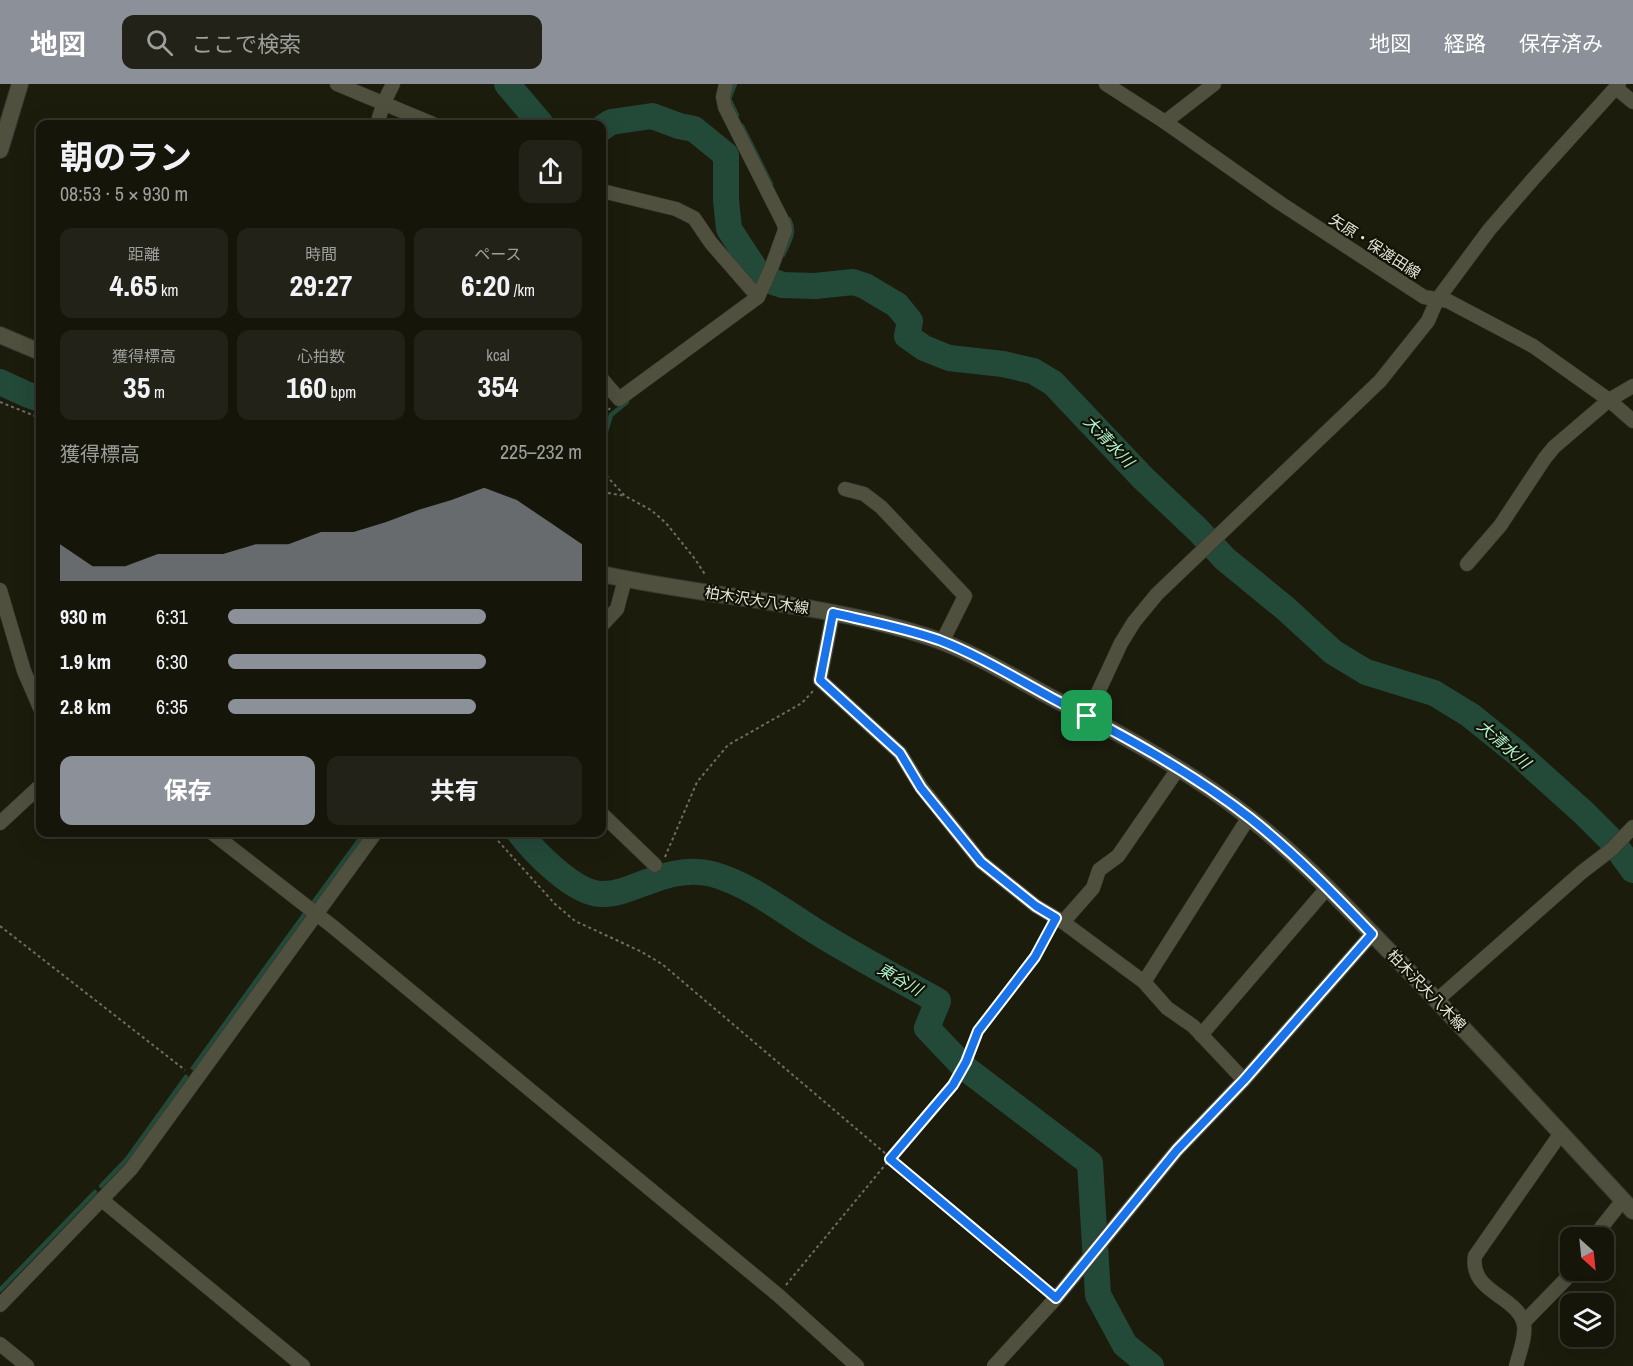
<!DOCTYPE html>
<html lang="ja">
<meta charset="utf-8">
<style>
:root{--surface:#15150a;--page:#222218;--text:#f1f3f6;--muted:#9d9f9c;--line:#34342b;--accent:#8c9099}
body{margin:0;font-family:"Archivo Narrow","Noto Sans JP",sans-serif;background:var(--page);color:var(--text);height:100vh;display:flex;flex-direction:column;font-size:22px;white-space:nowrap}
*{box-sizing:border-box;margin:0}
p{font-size:20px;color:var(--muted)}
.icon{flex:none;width:33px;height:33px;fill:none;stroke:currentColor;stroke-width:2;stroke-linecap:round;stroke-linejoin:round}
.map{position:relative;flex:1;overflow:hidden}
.details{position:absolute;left:36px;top:36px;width:570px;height:717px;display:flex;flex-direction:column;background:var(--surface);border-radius:12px;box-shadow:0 6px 24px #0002,0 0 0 2px var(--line)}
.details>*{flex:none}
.needle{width:39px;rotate:153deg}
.controls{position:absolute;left:1560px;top:1143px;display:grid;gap:12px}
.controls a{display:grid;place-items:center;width:54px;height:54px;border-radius:12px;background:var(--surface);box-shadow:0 6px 24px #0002,0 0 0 2px var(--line);font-size:30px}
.pin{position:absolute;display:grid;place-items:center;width:51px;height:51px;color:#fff;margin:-26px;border-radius:12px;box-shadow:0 3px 9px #0006}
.round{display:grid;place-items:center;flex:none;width:63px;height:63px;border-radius:12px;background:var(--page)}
.headline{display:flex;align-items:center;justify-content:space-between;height:102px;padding:0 24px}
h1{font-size:33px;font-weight:700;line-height:45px}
.stats{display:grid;grid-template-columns:repeat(3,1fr);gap:9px;height:102px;padding:6px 24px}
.stats div{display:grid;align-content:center;border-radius:12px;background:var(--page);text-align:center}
.stats b{font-size:30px;font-weight:700}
.stats small{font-size:16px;font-weight:400}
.stats p{font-size:16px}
.chart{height:168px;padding:12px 24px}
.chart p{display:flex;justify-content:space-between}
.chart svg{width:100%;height:108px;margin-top:6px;fill:var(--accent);opacity:.7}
.action{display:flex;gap:12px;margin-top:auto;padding:12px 24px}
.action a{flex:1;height:69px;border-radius:12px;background:var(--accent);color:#fff;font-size:24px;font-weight:700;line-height:69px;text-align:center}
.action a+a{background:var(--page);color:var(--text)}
ul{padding:0 24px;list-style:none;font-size:20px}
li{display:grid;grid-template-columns:96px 72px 1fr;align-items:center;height:45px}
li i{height:15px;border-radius:8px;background:var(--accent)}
header{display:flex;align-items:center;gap:36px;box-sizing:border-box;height:84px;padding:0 30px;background:var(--accent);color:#fff}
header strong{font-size:28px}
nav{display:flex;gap:33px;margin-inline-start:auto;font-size:21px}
.search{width:420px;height:54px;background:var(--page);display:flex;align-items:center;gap:15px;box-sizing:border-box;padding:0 21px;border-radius:12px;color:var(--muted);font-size:22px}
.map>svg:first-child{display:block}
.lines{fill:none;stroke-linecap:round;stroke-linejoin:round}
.stream{stroke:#234939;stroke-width:4.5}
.river{stroke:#234939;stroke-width:26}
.minor-casing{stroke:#373730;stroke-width:15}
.tertiary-casing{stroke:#373730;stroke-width:18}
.secondary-casing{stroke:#373730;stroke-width:18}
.path{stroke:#6d6d61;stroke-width:2;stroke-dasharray:3 3;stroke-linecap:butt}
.minor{stroke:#50503f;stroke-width:14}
.tertiary{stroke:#50503f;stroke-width:16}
.secondary{stroke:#50503f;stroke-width:16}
.route-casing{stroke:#fff;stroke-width:12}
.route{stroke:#1a73e8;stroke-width:8}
.labels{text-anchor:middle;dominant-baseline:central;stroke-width:4.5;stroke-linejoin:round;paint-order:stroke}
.street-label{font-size:15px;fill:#e2e2d8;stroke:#131305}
.water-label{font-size:16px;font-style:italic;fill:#aef3d3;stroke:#131305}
</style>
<header>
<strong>地図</strong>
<div class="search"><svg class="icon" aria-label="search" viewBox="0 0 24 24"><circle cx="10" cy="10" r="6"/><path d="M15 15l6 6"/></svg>ここで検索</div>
<nav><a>地図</a><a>経路</a><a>保存済み</a></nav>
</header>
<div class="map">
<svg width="1633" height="1282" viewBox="0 0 1633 1282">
<rect width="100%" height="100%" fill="#1c1c0d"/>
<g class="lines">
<g class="stream">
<path d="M735,0L729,15L737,31"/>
<path d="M742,42L771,100"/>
<path d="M783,171C789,157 796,149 789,135"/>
<path d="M602,360L611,331L627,318"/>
<path d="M313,819L365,748"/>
<path d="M193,984L304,831"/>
<path d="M101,1102L127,1075L186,993"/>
<path d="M0,1206L95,1108"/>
</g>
<g class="river">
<path d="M507,0L541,40"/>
<path d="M602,44L611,38L652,32L679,42L694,45L726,71V116L729,145L761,194L783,201L815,202L853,198L865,202L897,221L910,237L907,252L924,264L949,274L1003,280L1033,287L1053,299L1143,394L1198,446L1225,475L1285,524L1333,568L1366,588L1434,609L1470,631L1516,668L1584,729L1612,757L1633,786"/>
<path d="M0,298L26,310L40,315"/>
<path d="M519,748C535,769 574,809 601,810C619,811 637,801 653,796C672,789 692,785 712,790C749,800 783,827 815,847C855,872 897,894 938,917L927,944L965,984L1090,1079L1098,1211L1125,1261L1151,1282"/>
</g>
<defs>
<g id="minor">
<path d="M337,0L433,40"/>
<path d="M1106,0L1165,38L1280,119L1424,213L1448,217L1533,262L1609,316L1633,337"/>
<path d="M1616,4L1633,18"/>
<path d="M1165,38L1214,0"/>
<path d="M377,40L384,18L393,0"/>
<path d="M602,107L676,125L694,134L711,159L758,213"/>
<path d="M602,295L619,315L758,213L772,182L785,146L784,140L725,23L723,13L726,0"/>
<path d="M845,405L864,410L881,423L965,512L942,558"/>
<path d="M1467,480L1500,442L1545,374L1554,363L1609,316L1633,302"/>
<path d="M0,506L24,587L40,624"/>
<path d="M833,529L820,596L900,669L921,703L981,778L1036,822L1063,838L1144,898L1167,924L1193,942L1244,996"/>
<path d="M602,541L617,525L625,495"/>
<path d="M1087,632L1121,559L1134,538L1157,510L1380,297L1428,237L1437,216L1489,146L1533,95L1619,0"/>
<path d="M602,730L655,781"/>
<path d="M0,739L40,702"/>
<path d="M211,748L332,842L778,1211L857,1282"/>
<path d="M1063,838L1093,804L1099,786L1118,772L1178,685"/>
<path d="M1144,898L1249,733"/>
<path d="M1437,916L1582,788L1612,765L1633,743"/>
<path d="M1201,951L1328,803"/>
<path d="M102,1116L303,1282"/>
<path d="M1593,1154L1623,1116"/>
<path d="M0,1221L131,1085L376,748"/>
<path d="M1524,1238L1566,1195L1571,1186"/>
<path d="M0,1260L27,1282"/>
<path d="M994,1282L1056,1214L1177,1066L1244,996L1372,850"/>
<path d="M1516,1282C1519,1270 1526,1253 1524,1241C1519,1212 1469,1209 1475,1172L1561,1049"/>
</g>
<path id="tertiary" d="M0,66L20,0"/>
<g id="secondary">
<path d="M0,251L40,268"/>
<path d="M602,490C710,514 823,518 929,553C974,568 1016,595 1058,617C1124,652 1193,689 1251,735C1303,776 1346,823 1392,870C1474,954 1553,1041 1633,1127"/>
</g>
</defs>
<use href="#minor" class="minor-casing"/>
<use href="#tertiary" class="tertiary-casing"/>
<use href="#secondary" class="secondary-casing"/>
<g class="path">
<path d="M0,318L40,334"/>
<path d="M602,336L610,324"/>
<path d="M602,387L625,412L651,426L666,439L695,475L706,492"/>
<path d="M602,408L625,412"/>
<path d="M490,748L555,820L575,837L640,867L662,880L1044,1204"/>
<path d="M665,773L697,698L728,661L802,619L813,607"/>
<path d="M0,842L185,986"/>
<path d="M786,1201L890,1075L953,1001L966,977L978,947L1022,892L1050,847"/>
</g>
<use href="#minor" class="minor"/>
<use href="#tertiary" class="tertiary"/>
<use href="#secondary" class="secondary"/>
</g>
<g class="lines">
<defs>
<path id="route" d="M833,529C868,537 905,544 939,556C978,571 1015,594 1052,614C1120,650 1190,687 1250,734C1294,769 1333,809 1372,850L1244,996L1177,1066L1056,1214L890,1075L953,1001L966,978L978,947L1035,873L1056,834L1036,822L981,778L921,704L900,669L820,596Z"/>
</defs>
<use href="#route" class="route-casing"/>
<use href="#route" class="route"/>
</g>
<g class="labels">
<g class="street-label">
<text transform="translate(1375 162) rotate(33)">矢原・保渡田線</text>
<text transform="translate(757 516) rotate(9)">柏木沢大八木線</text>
<text transform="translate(1427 906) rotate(46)">柏木沢大八木線</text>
</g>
<g class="water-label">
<text transform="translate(1109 357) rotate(46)">大清水川</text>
<text transform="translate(1504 660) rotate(41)">大清水川</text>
<text transform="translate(900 895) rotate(30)">東谷川</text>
</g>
</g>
</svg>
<div class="controls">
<a><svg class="needle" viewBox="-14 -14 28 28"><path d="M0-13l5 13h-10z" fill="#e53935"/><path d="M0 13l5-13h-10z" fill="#9d9f9c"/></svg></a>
<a><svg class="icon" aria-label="layers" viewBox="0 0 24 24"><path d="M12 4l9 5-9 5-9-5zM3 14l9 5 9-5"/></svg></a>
</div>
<div class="pin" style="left:1087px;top:632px;background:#1e9e55"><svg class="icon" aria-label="arrive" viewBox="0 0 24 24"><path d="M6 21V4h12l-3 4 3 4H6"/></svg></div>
<section class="details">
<div class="headline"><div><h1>朝のラン</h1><p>08:53 · 5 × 930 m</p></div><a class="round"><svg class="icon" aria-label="share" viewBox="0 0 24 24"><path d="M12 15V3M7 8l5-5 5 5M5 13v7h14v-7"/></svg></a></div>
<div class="stats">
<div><p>距離</p><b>4.65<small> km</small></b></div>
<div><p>時間</p><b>29:27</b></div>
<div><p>ペース</p><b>6:20<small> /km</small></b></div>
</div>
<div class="stats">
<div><p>獲得標高</p><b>35<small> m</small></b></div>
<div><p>心拍数</p><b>160<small> bpm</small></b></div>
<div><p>kcal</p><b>354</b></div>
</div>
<div class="chart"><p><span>獲得標高</span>225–232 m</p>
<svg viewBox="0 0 160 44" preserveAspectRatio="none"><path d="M0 44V29L10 38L20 38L30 33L40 33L50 33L60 29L70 29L80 24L90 24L100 20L110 15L120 11L130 6L140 11L150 20L160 29V44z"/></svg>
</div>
<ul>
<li><b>930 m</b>6:31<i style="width:73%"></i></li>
<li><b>1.9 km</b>6:30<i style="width:73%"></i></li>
<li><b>2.8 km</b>6:35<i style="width:70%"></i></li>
</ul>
<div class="action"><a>保存</a><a>共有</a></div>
</section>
</div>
